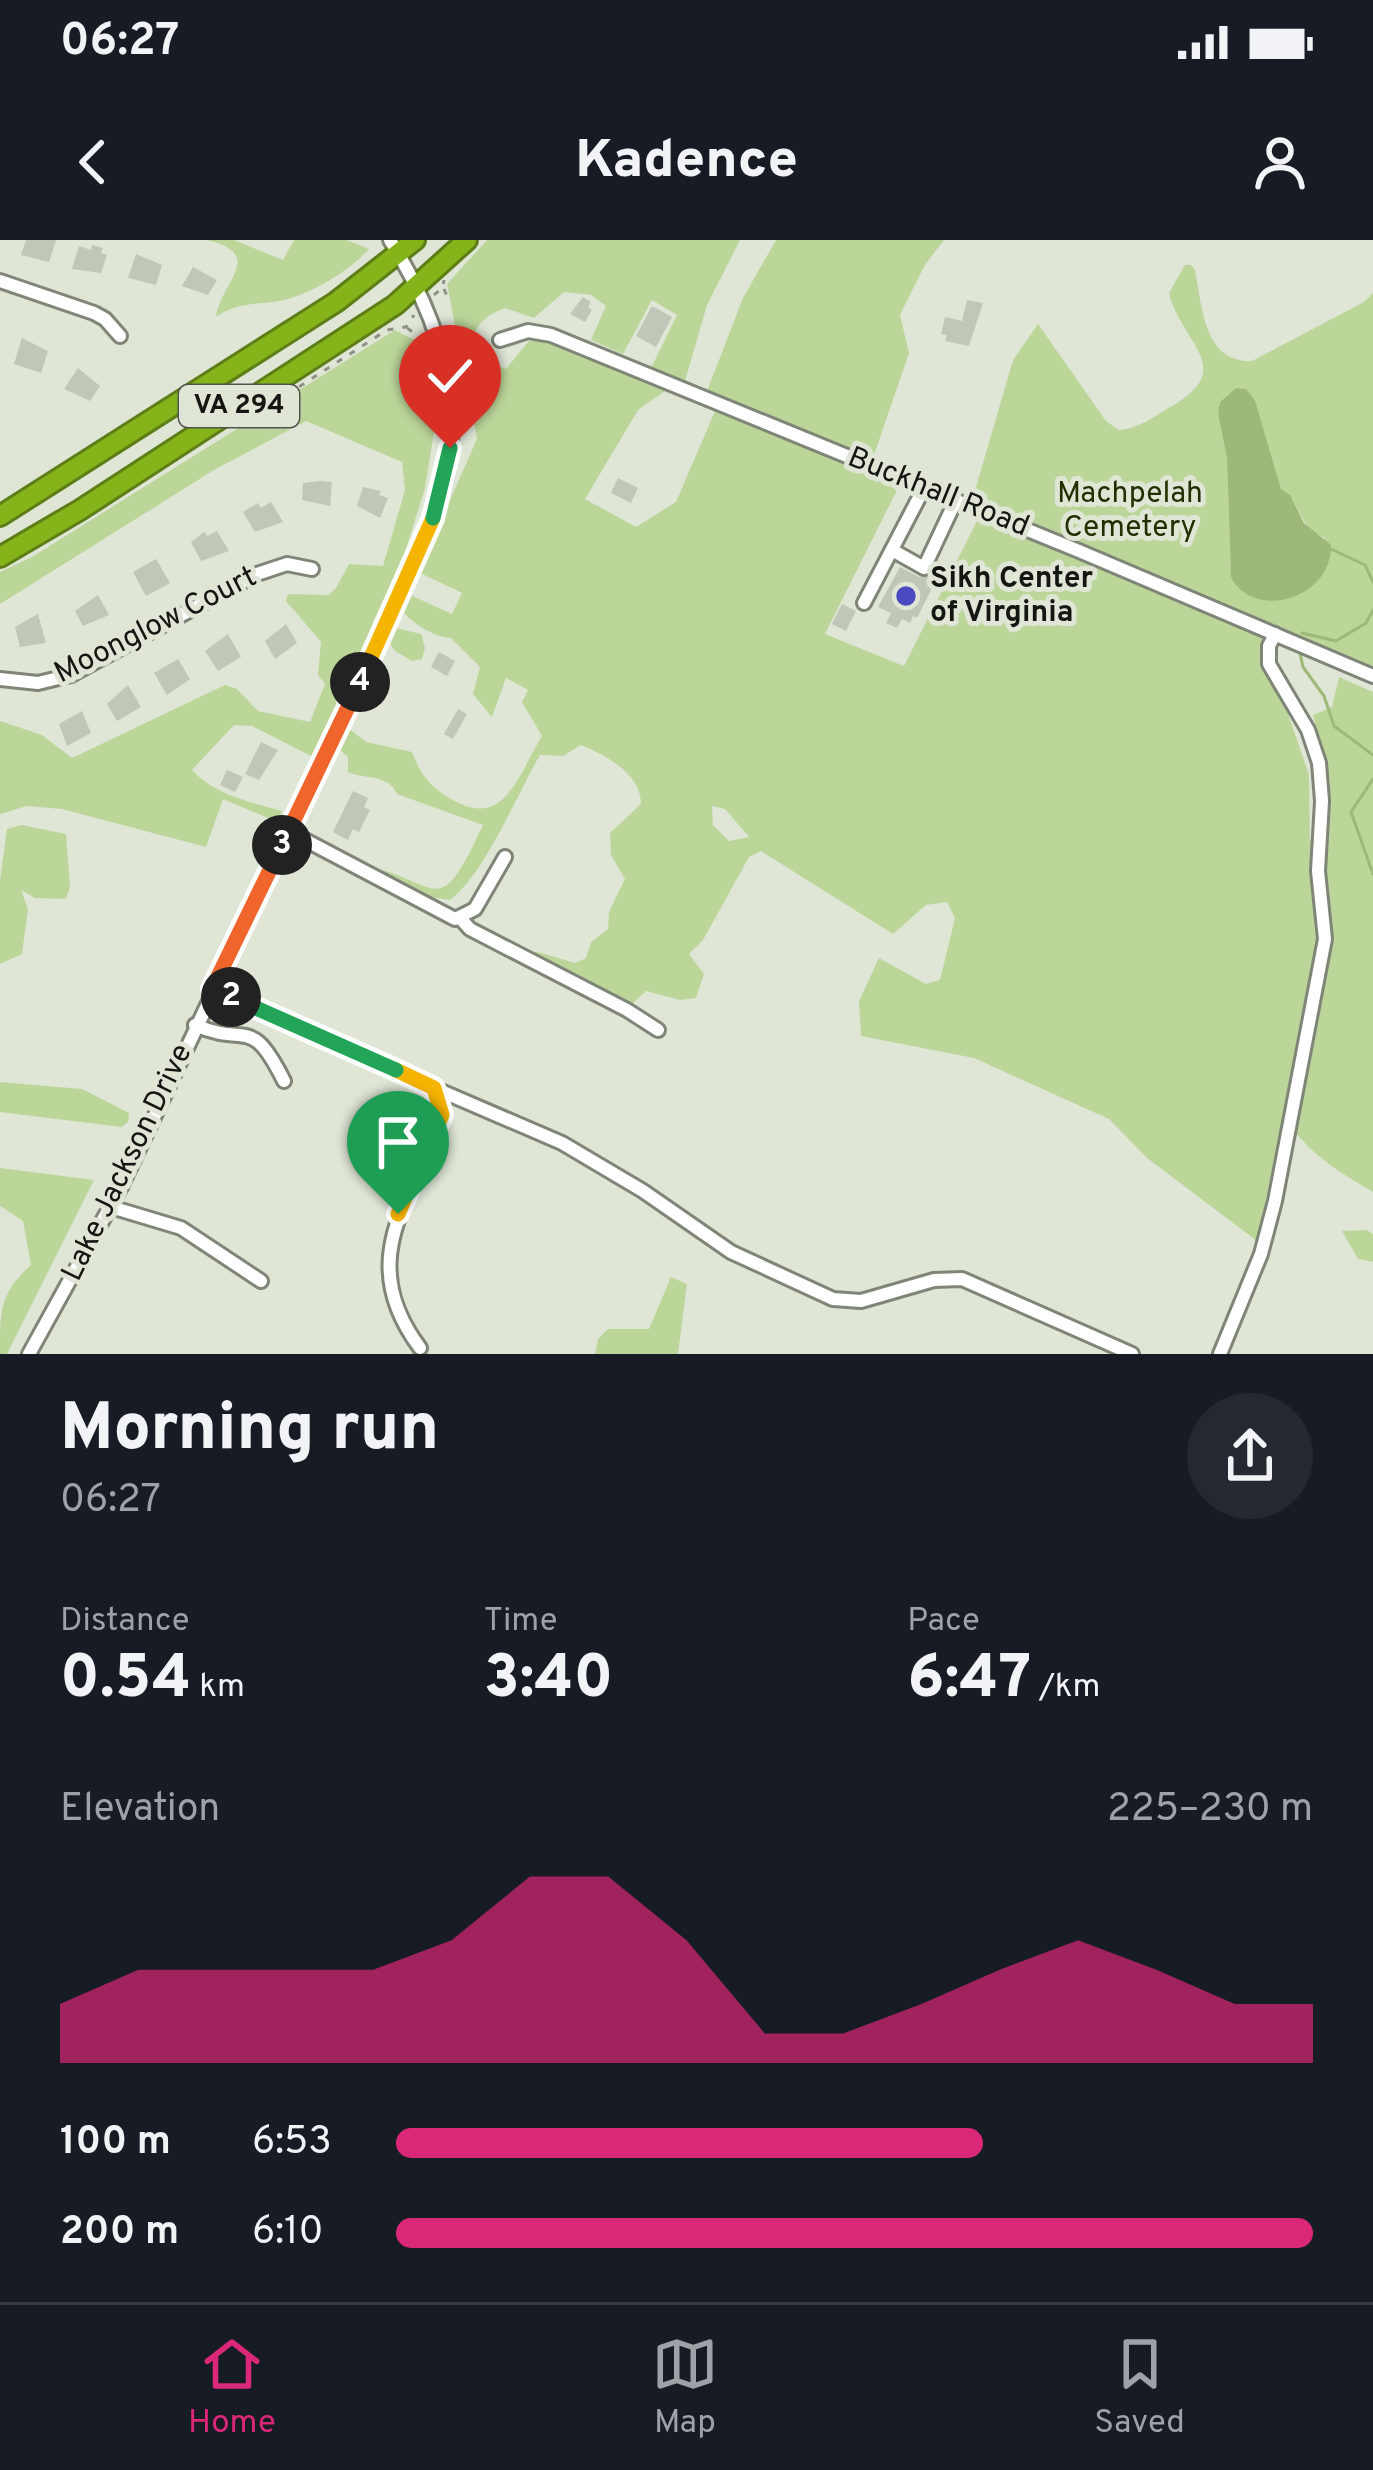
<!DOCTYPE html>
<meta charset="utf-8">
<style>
:root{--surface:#171b24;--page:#242831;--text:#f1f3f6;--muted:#9ea1a6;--line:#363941;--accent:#db2777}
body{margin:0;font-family:Overpass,sans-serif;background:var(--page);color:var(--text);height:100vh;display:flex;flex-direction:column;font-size:45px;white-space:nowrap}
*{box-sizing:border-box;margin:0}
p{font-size:39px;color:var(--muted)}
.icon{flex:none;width:66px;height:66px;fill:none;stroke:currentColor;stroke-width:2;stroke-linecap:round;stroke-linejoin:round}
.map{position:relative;height:1114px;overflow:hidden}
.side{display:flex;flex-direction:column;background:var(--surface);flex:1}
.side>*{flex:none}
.pin{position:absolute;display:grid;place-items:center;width:102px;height:102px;color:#fff;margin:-123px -51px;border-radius:50% 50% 50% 0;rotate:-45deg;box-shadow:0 0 12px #0007}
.pin .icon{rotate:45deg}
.km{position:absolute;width:60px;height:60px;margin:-30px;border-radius:50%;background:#222;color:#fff;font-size:33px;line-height:60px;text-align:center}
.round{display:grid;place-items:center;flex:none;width:126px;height:126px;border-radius:63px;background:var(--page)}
.summary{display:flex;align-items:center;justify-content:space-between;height:204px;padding:0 60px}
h1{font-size:66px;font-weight:800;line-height:90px}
.figures{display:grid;grid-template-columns:repeat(3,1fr);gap:18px;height:204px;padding:12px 60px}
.figures div{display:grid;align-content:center}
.figures b{font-size:60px;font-weight:800}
.figures small{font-size:33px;font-weight:400}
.figures p{font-size:33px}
.chart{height:336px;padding:24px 60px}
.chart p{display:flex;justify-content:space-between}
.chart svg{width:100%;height:216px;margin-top:12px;fill:var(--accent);opacity:.7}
ul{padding:0 60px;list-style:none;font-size:39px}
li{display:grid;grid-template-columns:192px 144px 1fr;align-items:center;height:90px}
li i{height:30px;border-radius:15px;background:var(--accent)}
.status{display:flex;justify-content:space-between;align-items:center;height:84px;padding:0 60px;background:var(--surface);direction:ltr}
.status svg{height:33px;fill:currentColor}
header{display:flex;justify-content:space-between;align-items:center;height:156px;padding:0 60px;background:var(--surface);font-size:54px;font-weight:800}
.tabs{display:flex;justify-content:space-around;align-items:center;height:168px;border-top:3px solid var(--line);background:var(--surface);font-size:33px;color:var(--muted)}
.tabs a{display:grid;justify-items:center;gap:6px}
.tabs .on{color:var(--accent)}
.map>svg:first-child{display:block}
.green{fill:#bcd69a;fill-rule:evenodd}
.water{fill:#9db877}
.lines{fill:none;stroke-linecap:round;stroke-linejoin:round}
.stream{stroke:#9db877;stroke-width:3}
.building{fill:#c0c7b8}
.minor-casing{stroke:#7f8577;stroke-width:18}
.highway-casing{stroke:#5d7d16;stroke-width:24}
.path{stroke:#8d9286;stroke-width:3;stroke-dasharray:6 9;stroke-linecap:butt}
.minor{stroke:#fff;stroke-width:12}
.highway{stroke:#84b419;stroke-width:18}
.split-1-casing{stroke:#fff;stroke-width:24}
.split-2-casing{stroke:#fff;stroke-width:24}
.split-3-casing{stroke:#fff;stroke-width:24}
.split-4-casing{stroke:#fff;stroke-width:24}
.split-5-casing{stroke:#fff;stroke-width:24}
.split-6-casing{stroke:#fff;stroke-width:24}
.split-1{stroke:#f5b400;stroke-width:15}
.split-2{stroke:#22a559;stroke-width:15}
.split-3{stroke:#f0652b;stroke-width:15}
.split-4{stroke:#f0652b;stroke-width:15}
.split-5{stroke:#f5b400;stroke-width:15}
.split-6{stroke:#22a559;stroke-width:15}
.poi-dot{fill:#4a4bc1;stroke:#dfe6d6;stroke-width:4.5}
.labels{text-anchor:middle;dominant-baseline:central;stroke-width:10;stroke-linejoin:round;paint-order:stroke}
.shield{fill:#dfe6d6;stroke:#51544c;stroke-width:3}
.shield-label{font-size:27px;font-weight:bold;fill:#141611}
.street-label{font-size:30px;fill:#141611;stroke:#dfe6d6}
.park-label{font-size:30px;fill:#203000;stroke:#dfe6d6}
.poi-label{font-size:30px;font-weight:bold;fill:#141611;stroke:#dfe6d6;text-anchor:start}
</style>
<div class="status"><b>06:27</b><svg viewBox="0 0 49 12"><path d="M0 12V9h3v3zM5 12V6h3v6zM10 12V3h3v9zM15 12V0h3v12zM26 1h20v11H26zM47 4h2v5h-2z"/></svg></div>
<header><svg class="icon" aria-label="back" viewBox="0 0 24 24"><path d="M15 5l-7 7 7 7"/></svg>Kadence<svg class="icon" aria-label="person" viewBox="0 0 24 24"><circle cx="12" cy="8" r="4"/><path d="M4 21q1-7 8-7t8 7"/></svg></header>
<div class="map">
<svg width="1373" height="1114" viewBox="0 0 1373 1114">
<rect width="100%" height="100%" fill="#dfe6d6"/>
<g class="green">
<path d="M206,0H234L283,20L294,0H347L369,9C348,32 310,55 279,61C255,65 237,62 216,77C220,43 268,14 206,0Z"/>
<path d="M487,0H740L707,65L685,141L651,128L677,75L652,60L623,114L591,100L606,66L591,55L564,52L534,78L505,68C485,76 477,83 471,103L481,119L506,129L529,101H550L666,150L638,170L585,259L636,287L676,262L715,171L900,244L825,394L904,426L979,277L1263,398L1260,416L1287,471L1309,535L1310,601L1330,541L1313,475L1332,467L1339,437L1373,452V952C1334,929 1310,914 1284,878L1257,1001L1147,918L1109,879L974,818L861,796L859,761L879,718L926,744L940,740L955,678L947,662L926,665L893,694L761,611L749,617L703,700L689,714L704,734L696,758L680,760L646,751L633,763L527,712H538L575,723L586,718L591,702L608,689L609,672L625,639L611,615L610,593L641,564C641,534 607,516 581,505L563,516L540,515C516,556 486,632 450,660L427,657L361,624C443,642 436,685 483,585L397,554C387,533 366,540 348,532V517L338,508L348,488L366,502L412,512C421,536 431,548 453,560C505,590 519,533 542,496L522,462L528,450L506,438L492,477L473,454L480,427L451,398C434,397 411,383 401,369L408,354L452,374L462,353L418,332L477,199L447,44ZM712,566L725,569L749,597L729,601L713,585Z"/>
<path d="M776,0H944L925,25L900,75L909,113L873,218L707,151L743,58Z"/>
<path d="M1185,25H1191L1195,30C1202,64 1203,123 1252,121L1364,62L1373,53V427L972,261L1013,120L1038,84L1106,181L1119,190C1138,189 1155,176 1172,166C1238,128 1181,103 1169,53ZM1236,148L1246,149L1255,160L1281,249C1301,262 1299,289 1325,298L1270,360L1243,352L1231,337L1227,219L1218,173L1220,162Z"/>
<path d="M395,90L424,105L435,186L425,248L400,328L317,519L252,486L234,485L192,530C215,555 250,562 282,571L279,578H268L223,559L206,607L62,569L27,566L0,574V481L42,495L72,518L225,445L237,449L258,471L310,482L325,444L318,435L321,402L286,361L288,354L328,355L336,348L349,324L383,326L405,250L402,222L306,181L214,230L0,364V332L32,317Z"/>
<path d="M396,388L421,394L425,408L422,419L412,421L395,411L389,402Z"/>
<path d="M22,585L66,594L70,647L66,659L35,658L21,650L28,669L22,714L0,724V640L7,589Z"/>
<path d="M0,842L82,849L129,873L128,882L122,887L0,872Z"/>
<path d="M0,928L94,940L7,1114H0C0,1069 0,1053 31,1025L23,981L0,966Z"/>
<path d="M1366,990L1373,994V1022L1358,1019L1342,991Z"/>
<path d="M671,1037L687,1044L678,1114H595L598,1099L608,1089H649Z"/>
</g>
<path class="water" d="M1236,148L1246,149L1255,160L1281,249L1290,255L1304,283L1331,305C1332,360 1253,381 1231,337L1227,219L1218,173L1220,162Z"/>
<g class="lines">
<g class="stream">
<path d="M1331,309L1365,325L1373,342"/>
<path d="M1302,393L1336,401L1366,383L1373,370"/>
<path d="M1300,413L1303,427L1324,456L1334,486L1373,515"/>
<path d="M1373,539L1351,572L1373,634"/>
</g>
</g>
<g class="building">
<path d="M26,0H56L49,22L21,15Z"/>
<path d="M92,5L103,8L101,13L107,15L101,33L72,29L79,6L91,10Z"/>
<path d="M136,14L162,25L156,45L128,38Z"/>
<path d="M193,27L217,40L208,55L182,46Z"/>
<path d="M583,57L591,62L588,67L592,70L585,82L570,74Z"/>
<path d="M967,60L983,63L969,106L945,101L947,95L941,94L945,77L962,81Z"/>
<path d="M652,66L672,77L656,107L636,96Z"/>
<path d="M22,98L48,111L41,133L14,124Z"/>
<path d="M78,128L100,146L90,161L64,149Z"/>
<path d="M618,238L638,248L631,263L611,253Z"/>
<path d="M320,241L332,242L330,266L302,260L303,243Z"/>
<path d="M363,247L381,251L379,255L388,258L380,278L357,266Z"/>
<path d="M271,262L283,282L255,292L243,272L258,263L261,268Z"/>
<path d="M217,291L229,311L201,321L191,302L204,292L207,296Z"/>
<path d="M156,319L170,343L146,356L133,332Z"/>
<path d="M900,327L919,337H928L933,346L917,378L913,376L910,383L902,379L897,388L886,383L891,373L878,367Z"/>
<path d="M98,355L109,375L83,386L75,371Z"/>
<path d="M842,364L856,371L846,391L832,384Z"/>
<path d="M38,374L46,403L20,407L15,387Z"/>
<path d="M286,384L297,403L275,419L265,401Z"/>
<path d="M228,394L241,417L218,431L205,411Z"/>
<path d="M439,412L455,421L447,436L431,427Z"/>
<path d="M178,419L190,439L167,455L154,433Z"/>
<path d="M128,445L141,467L117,481L107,464Z"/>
<path d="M458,469L467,474L453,499L444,494Z"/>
<path d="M82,471L91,493L67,506L59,484Z"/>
<path d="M261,502L278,510L259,540L245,534Z"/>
<path d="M227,530L243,537L235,552L220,545Z"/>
<path d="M353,551L368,558L364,567L370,570L359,592L353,589L348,600L333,592Z"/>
</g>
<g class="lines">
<defs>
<g id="minor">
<path d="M0,41L94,73L105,79L120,96"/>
<path d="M500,100L528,91L551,95L1079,311L1373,436"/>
<path d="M892,310L924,328L956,260"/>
<path d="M864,363L924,248"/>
<path d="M0,439L38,443L71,435L257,334L287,324L312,329"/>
<path d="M288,591L455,679L475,669L505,617"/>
<path d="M460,678L470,689L627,770L658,790"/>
<path d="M212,749L434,848C443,861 443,872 439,888C404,968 358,1025 420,1108"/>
<path d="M195,785C247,808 250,773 284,841"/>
<path d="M434,848L562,903L643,951L731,1012L833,1059L861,1061L934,1040L962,1039L1132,1114"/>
<path d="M111,967L181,988L261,1041"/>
<path d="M29,1114L121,947L404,350C420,310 440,270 448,228C462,146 432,67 390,0"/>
<path d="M1220,1114L1261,1014L1275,961L1325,699L1318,631L1322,561L1319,523L1308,490L1269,424V406L1275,394"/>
</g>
<g id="highway">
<path d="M0,276L336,62L415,0"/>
<path d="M0,317L80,270L395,65L467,0"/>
</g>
</defs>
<use href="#minor" class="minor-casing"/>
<use href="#highway" class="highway-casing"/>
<g class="path">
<path d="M444,49L449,61"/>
<path d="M434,55L443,47L444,40"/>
<path d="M407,88L420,97"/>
<path d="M274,163L387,90L406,87L414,75"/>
</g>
<use href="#minor" class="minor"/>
<use href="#highway" class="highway"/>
</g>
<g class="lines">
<defs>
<path id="split-1" d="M396,830L434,848L442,875L398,974"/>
<path id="split-2" d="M231,757L396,830"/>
<path id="split-3" d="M231,757L212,749L282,605"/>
<path id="split-4" d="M282,605L360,442"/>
<path id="split-5" d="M360,442L433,278"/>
<path id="split-6" d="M433,278L450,208"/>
</defs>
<use href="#split-1" class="split-1-casing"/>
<use href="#split-2" class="split-2-casing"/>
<use href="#split-3" class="split-3-casing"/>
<use href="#split-4" class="split-4-casing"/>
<use href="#split-5" class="split-5-casing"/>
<use href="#split-6" class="split-6-casing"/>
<use href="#split-1" class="split-1"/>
<use href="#split-2" class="split-2"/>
<use href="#split-3" class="split-3"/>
<use href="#split-4" class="split-4"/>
<use href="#split-5" class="split-5"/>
<use href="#split-6" class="split-6"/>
</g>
<circle class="poi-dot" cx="906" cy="356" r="12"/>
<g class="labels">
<rect class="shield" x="179" y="145" width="120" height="42" rx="9"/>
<g class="shield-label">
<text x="239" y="166">VA 294</text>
</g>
<g class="street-label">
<text transform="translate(938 253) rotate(22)">Buckhall Road</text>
<text transform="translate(156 386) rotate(-27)">Moonglow Court</text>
<text transform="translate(128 923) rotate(-64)">Lake Jackson Drive</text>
</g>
<g class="park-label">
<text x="1130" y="254">Machpelah<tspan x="1130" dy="34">Cemetery</tspan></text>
</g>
<g class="poi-label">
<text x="930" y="339">Sikh Center<tspan x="930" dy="34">of Virginia</tspan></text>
</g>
</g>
</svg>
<div class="pin" style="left:398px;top:974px;background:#1e9e55"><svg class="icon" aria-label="arrive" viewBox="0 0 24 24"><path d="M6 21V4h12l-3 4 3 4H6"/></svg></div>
<div class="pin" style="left:450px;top:208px;background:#d93025"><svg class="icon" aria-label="check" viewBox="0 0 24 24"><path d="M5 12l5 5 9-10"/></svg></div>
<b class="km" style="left:231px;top:757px">2</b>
<b class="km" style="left:282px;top:605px">3</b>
<b class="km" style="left:360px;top:442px">4</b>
</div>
<section class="side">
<div class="summary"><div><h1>Morning run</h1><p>06:27</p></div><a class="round"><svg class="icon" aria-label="share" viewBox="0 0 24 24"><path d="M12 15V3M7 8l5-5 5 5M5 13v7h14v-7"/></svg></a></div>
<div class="figures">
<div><p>Distance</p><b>0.54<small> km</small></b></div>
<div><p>Time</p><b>3:40</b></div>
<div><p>Pace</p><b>6:47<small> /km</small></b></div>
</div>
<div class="chart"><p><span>Elevation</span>225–230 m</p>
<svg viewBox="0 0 160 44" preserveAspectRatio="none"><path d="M0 44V32L10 25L20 25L30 25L40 25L50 19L60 6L70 6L80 19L90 38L100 38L110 32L120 25L130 19L140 25L150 32L160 32V44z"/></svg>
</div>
<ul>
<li><b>100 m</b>6:53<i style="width:64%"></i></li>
<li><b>200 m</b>6:10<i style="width:100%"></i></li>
</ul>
</section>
<nav class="tabs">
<a class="on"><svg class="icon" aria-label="home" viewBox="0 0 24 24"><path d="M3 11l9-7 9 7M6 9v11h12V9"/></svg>Home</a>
<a><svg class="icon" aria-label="map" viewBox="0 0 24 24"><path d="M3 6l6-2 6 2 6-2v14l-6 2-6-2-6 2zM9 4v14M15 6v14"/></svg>Map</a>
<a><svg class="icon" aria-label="saved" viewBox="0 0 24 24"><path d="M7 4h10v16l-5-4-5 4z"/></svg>Saved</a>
</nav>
